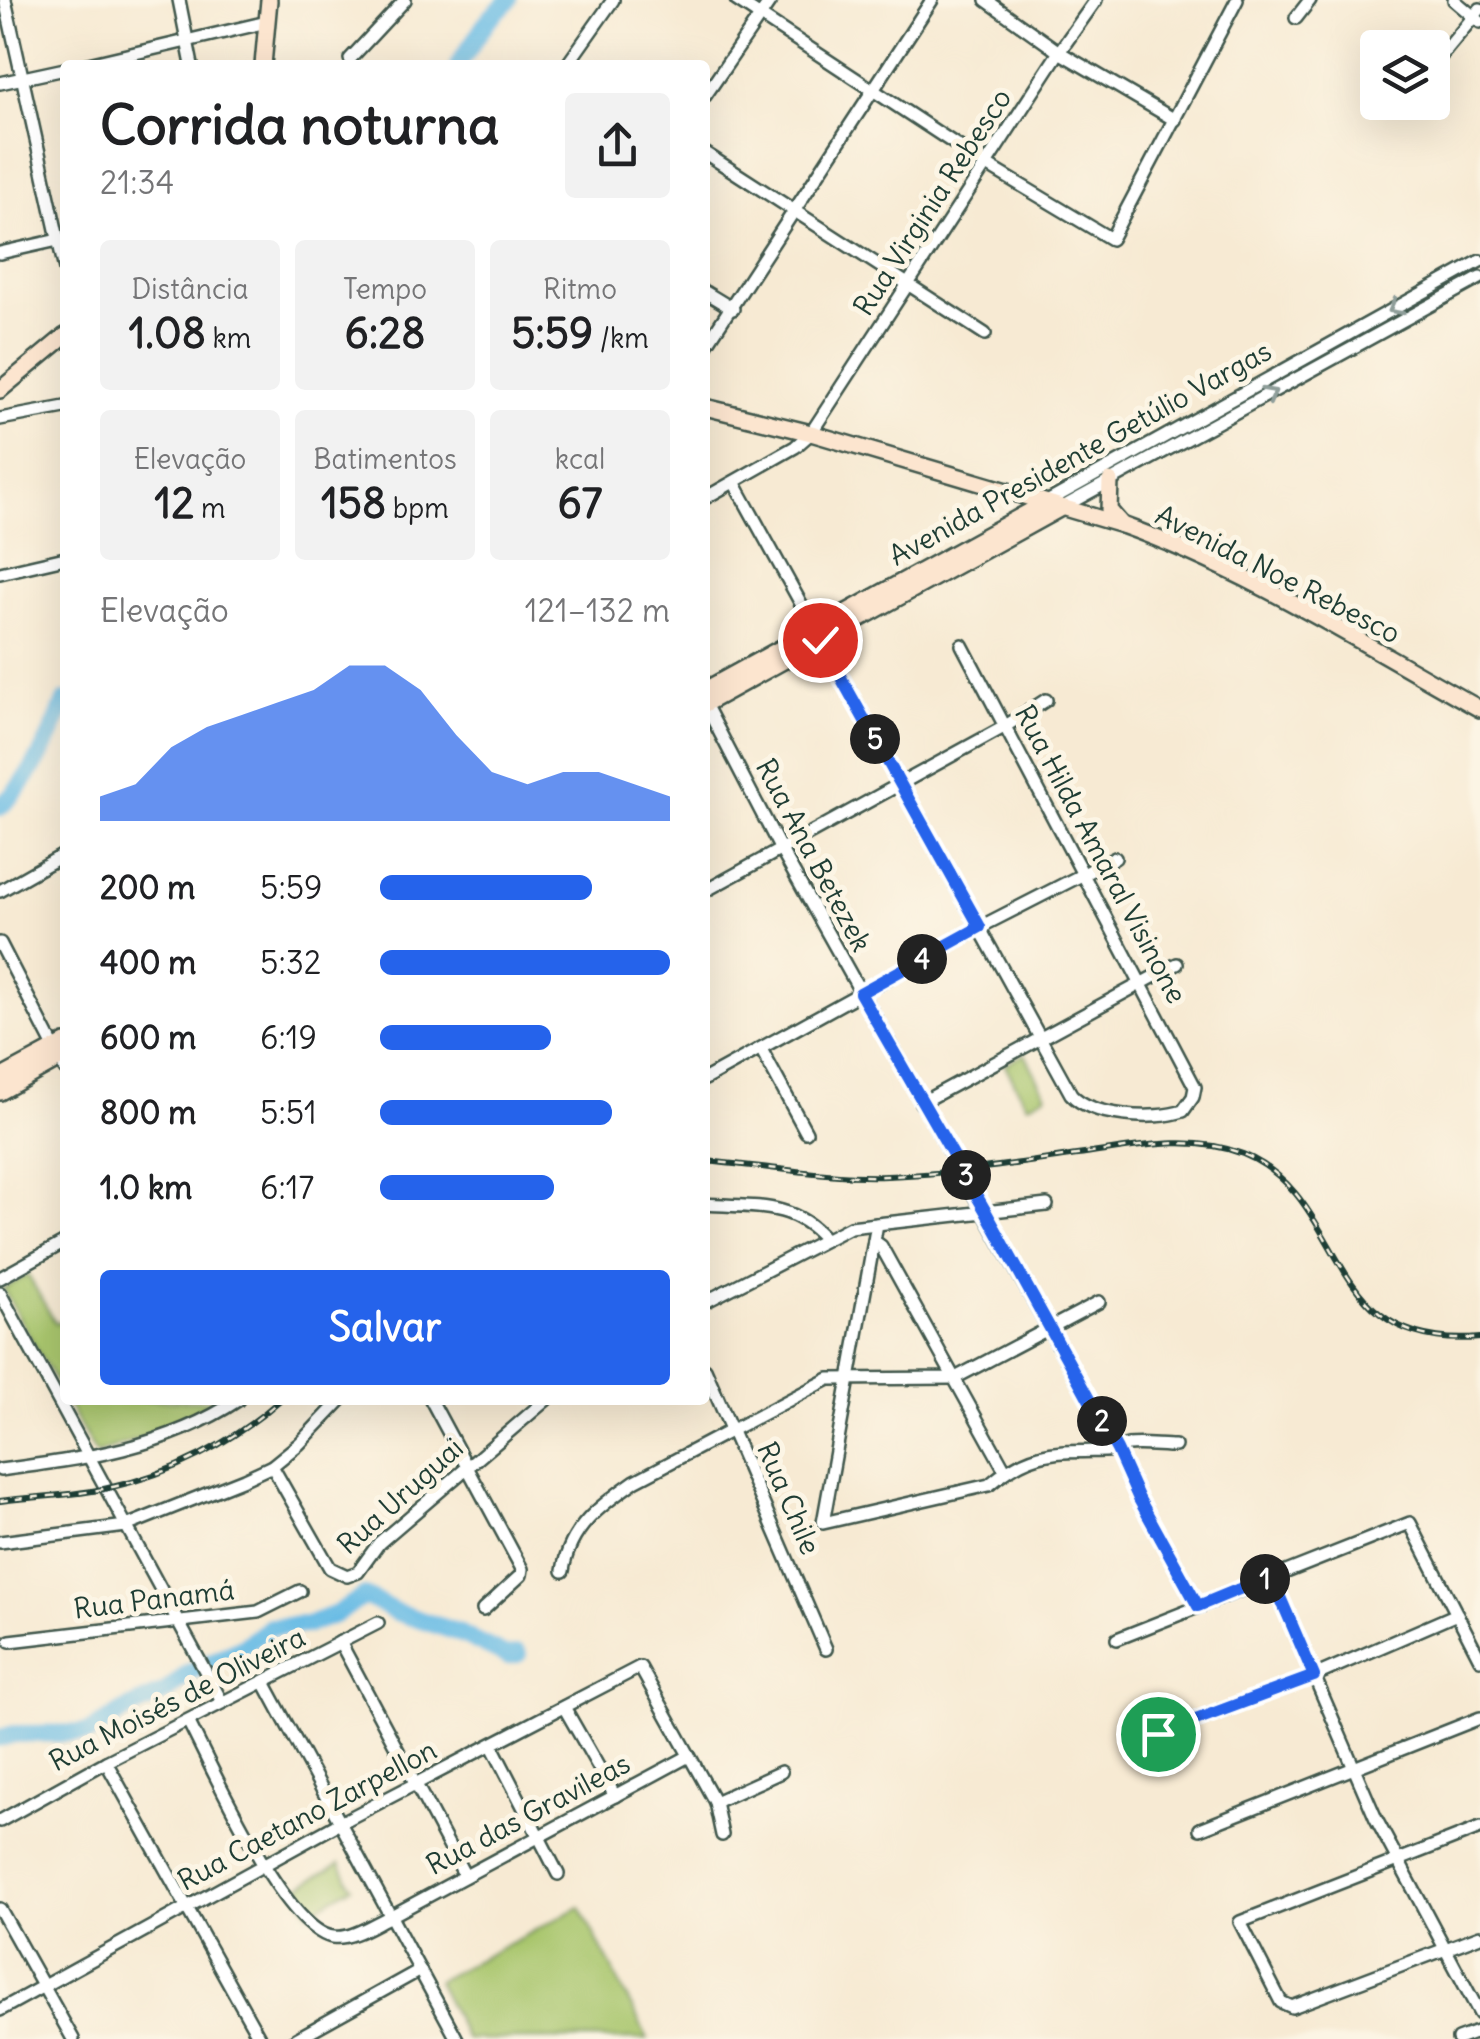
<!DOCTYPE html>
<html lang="pt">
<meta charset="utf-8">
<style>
:root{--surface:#fff;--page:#f2f2f2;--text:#202124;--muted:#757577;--accent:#2563eb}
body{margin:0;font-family:Delius,sans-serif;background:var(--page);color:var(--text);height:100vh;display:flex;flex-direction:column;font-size:38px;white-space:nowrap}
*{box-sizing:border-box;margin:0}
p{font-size:32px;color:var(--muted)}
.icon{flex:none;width:55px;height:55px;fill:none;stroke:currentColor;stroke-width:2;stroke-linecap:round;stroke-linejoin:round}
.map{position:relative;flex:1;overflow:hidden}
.sheet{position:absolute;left:60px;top:60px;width:650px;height:1345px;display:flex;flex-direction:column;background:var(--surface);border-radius:10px;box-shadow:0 10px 40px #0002}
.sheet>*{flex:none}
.controls{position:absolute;left:1360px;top:30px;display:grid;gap:20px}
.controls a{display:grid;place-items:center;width:90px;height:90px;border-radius:10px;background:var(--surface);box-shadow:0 10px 40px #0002;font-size:50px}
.pin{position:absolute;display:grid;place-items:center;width:85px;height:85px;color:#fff;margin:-42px;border:5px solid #fff;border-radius:50%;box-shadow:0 2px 10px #0007}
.km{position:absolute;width:50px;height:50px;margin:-25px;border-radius:50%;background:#222;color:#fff;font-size:28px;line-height:50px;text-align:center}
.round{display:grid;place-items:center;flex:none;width:105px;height:105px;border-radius:10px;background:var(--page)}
.headline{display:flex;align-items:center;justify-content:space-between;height:170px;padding:0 40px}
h1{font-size:55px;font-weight:700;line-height:75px}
.figures{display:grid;grid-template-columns:repeat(3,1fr);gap:15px;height:170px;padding:10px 40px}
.figures div{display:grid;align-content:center;border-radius:10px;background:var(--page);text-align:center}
.figures b{font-size:42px;font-weight:700}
.figures small{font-size:28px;font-weight:400}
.figures p{font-size:28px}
.chart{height:280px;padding:20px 40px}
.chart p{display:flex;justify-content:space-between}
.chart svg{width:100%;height:180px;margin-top:10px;fill:var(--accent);opacity:.7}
.action{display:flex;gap:20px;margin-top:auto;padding:20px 40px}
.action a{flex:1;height:115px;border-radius:10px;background:var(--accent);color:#fff;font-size:40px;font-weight:700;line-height:115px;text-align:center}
ul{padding:0 40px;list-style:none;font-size:32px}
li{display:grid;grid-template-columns:160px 120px 1fr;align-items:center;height:75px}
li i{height:25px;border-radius:12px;background:var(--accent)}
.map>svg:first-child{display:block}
.green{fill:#a9c66d;stroke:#648250;stroke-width:2.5}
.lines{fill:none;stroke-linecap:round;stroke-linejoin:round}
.river{stroke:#69bce5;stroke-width:18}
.minor-casing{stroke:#3f574c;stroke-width:16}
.secondary-casing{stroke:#3f574c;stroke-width:20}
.minor{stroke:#fff;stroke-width:11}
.secondary{stroke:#fce5cf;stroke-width:15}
.rail-casing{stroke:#1f3d34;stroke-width:6}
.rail{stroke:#fcf5e5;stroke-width:2.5;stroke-dasharray:8;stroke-linecap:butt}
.oneway{stroke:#8f9e9a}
.route-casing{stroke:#fff;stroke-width:20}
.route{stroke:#2563eb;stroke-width:12}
.labels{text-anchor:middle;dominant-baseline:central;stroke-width:10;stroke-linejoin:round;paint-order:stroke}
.street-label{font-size:28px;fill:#1f3d34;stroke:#fcf5e5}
</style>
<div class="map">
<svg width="1480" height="2039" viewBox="0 0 1480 2039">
<rect width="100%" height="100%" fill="#fcf5e5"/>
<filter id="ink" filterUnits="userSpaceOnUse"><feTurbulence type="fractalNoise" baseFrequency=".01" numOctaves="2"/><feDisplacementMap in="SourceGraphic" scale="20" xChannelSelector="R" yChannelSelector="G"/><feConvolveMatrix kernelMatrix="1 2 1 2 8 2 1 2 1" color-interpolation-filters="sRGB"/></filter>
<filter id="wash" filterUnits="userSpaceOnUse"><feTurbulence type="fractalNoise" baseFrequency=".0048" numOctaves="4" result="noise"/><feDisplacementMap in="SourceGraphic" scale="40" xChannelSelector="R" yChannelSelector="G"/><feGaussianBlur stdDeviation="2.25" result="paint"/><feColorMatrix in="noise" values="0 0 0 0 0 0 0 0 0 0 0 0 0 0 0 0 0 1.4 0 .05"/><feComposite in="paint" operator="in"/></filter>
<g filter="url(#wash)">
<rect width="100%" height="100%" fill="#f7ead3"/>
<g class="green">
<path d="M1025,1054L1046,1095L1027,1105L1005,1065Z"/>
<path d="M28,1275L56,1324L65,1320V1399L3,1289Z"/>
<path d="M65,1400H220L180,1425L96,1454Z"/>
<path d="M340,1863L352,1887L308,1913L295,1889Z"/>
<path d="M580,1907L648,2039H466L437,1981Z"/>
</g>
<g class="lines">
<g class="river">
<path d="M458,65L488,20L509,0"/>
<path d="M0,807C32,778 50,741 65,701"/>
<path d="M0,1738L14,1734L89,1733L126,1710L166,1692L190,1672L244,1646L270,1627L306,1625L334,1615L365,1596L396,1612L457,1632L507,1656L518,1654"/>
</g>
</g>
</g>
<g filter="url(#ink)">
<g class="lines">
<defs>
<g id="minor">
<path d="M5,0L65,270"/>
<path d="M179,0L192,65"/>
<path d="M736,0L987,165L1111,239L1237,0"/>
<path d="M986,0L1059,52L1175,120"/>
<path d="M1454,0L1480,22"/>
<path d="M1296,18L1310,0"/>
<path d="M350,59L405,0"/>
<path d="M84,65L267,22"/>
<path d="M567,65L613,0"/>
<path d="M1432,67L1480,9"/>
<path d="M0,83L65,69"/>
<path d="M705,96L771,0"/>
<path d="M705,153L985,334"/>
<path d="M0,253L58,240"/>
<path d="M705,292L733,309"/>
<path d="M705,347L932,0"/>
<path d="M0,419L65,407"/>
<path d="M734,482L1071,1094C1091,1117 1155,1121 1183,1111L1193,1097L1195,1087L962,645"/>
<path d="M705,498L795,447L811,433L1059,52L1096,0"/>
<path d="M1045,503L1480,261"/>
<path d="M1061,508L1480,278"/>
<path d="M0,573L65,558"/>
<path d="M705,704L781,850L1117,1450L1139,1499L1198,1606"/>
<path d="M0,891L65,854"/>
<path d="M705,891L1004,727L1046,700"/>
<path d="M0,943L65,1069"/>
<path d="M761,1049L806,1132"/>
<path d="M705,1079L980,927L1115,858"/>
<path d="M921,1103L1177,964"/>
<path d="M705,1204C753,1208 791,1200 825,1239"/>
<path d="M877,1224L823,1523L989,1485C1031,1449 1054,1452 1105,1451C1114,1451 1120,1447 1128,1445C1142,1443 1160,1446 1175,1446"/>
<path d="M874,1241L881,1246L1006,1472"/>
<path d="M0,1278L65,1242"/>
<path d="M0,1293L222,1702"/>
<path d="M705,1302L850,1227L1047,1205"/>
<path d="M705,1369L826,1649"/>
<path d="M431,1400L522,1569L521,1575L483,1610"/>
<path d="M272,1466L330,1568L347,1576L358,1572L379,1543L546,1400"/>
<path d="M0,1470C83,1459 166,1448 238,1400"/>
<path d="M0,1542L126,1526L244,1479L272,1466L299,1444L341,1400"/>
<path d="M563,1571C569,1528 601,1505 635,1481L829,1379L955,1378L1099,1302"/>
<path d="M1271,1576L1376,1819L1480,2014"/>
<path d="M1117,1639L1410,1523L1480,1659"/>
<path d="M10,1641L258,1612L300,1591"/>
<path d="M340,1642L465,1876"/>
<path d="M264,1682L457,2039"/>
<path d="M564,1707L615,1796"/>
<path d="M188,1721C211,1765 284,1930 333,1937C351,1940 375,1923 391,1916L689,1756"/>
<path d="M1158,1734L1314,1676L1457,1614"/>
<path d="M492,1746L558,1874"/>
<path d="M106,1762L260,2039"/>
<path d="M715,1802L781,1772"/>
<path d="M0,1821L106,1762L378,1623"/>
<path d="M1480,1828L1240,1922L1281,2002L1292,2007L1480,1936"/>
<path d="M1200,1829L1480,1718"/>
<path d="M0,1909L73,2039"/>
<path d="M0,2010L340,1823L640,1667L715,1802L722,1835"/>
<path d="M296,2039L420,1970"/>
<path d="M1458,2039L1480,2031"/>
</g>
<g id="secondary">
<path d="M263,65L269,0"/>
<path d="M0,390L65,336"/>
<path d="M705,407L811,433L1122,525C1248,570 1363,644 1480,709"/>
<path d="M1110,481L1109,510L1122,525"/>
<path d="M705,690L1045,503"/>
<path d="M705,704L1061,508"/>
<path d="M0,1078L65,1043"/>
<path d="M0,1092L65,1056"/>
</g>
</defs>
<use href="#minor" class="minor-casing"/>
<use href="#secondary" class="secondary-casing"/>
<use href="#minor" class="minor"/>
<use href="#secondary" class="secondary"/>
<defs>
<g id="rail">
<path d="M705,1161C764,1166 829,1178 887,1176C951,1174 1014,1164 1077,1155C1131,1148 1190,1133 1243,1154C1352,1199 1320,1352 1480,1338"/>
<path d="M0,1501C35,1496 74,1496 108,1488C172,1474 232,1443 280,1400"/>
</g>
</defs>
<use href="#rail" class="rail-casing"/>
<use href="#rail" class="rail"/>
</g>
<defs><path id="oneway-chevron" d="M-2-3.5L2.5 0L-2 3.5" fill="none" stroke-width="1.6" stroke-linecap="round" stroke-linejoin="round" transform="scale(2.5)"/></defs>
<g class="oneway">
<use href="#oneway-chevron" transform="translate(1395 308) rotate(151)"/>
<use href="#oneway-chevron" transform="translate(1270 394) rotate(-29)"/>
</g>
</g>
<g class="lines" filter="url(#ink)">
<defs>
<path id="route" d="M820,640L980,927L860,993L986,1212L1117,1450L1139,1499L1198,1606L1271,1576L1314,1676L1158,1734"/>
</defs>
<use href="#route" class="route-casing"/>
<use href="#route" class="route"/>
</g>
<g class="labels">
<g class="street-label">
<text transform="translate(932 202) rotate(-57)">Rua Virginia Rebesco</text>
<text transform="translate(1080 453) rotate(-29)">Avenida Presidente Getúlio Vargas</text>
<text transform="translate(1278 574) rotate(27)">Avenida Noe Rebesco</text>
<text transform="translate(1101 854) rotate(62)">Rua Hilda Amaral Visinone</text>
<text transform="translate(814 855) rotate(62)">Rua Ana Betezek</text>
<text transform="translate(400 1496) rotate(-42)">Rua Uruguai</text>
<text transform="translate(789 1498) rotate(67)">Rua Chile</text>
<text transform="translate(154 1599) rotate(-7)">Rua Panamá</text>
<text transform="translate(177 1699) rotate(-27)">Rua Moisés de Oliveira</text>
<text transform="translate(528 1814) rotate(-28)">Rua das Gravileas</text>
<text transform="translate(307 1815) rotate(-28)">Rua Caetano Zarpellon</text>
</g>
</g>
</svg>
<div class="controls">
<a><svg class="icon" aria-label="layers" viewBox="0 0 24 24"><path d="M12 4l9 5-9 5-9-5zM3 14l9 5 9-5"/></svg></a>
</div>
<div class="pin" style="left:1158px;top:1734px;background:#1e9e55"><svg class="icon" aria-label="arrive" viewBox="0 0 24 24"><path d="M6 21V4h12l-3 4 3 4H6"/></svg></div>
<div class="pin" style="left:820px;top:640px;background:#d93025"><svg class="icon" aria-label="check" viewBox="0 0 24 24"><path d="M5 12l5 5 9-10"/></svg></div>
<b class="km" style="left:1265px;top:1579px">1</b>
<b class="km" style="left:1102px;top:1421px">2</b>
<b class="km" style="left:966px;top:1175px">3</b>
<b class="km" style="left:922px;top:959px">4</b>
<b class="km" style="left:875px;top:739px">5</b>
<section class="sheet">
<div class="headline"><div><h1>Corrida noturna</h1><p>21:34</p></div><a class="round"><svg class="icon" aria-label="share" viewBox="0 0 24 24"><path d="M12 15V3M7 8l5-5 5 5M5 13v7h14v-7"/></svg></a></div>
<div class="figures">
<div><p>Distância</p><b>1.08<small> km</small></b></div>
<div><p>Tempo</p><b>6:28</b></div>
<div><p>Ritmo</p><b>5:59<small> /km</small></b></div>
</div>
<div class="figures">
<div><p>Elevação</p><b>12<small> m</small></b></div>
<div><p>Batimentos</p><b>158<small> bpm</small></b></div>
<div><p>kcal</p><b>67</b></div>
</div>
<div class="chart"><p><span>Elevação</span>121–132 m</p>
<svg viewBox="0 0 160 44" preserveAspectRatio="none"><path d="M0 44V38L10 35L20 26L30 21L40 18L50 15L60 12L70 6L80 6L90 12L100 23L110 32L120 35L130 32L140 32L150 35L160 38V44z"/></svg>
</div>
<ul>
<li><b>200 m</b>5:59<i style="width:73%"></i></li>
<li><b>400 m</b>5:32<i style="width:100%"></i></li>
<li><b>600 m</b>6:19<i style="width:59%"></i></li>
<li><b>800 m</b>5:51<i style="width:80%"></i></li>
<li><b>1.0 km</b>6:17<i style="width:60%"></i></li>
</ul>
<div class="action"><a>Salvar</a></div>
</section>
</div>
